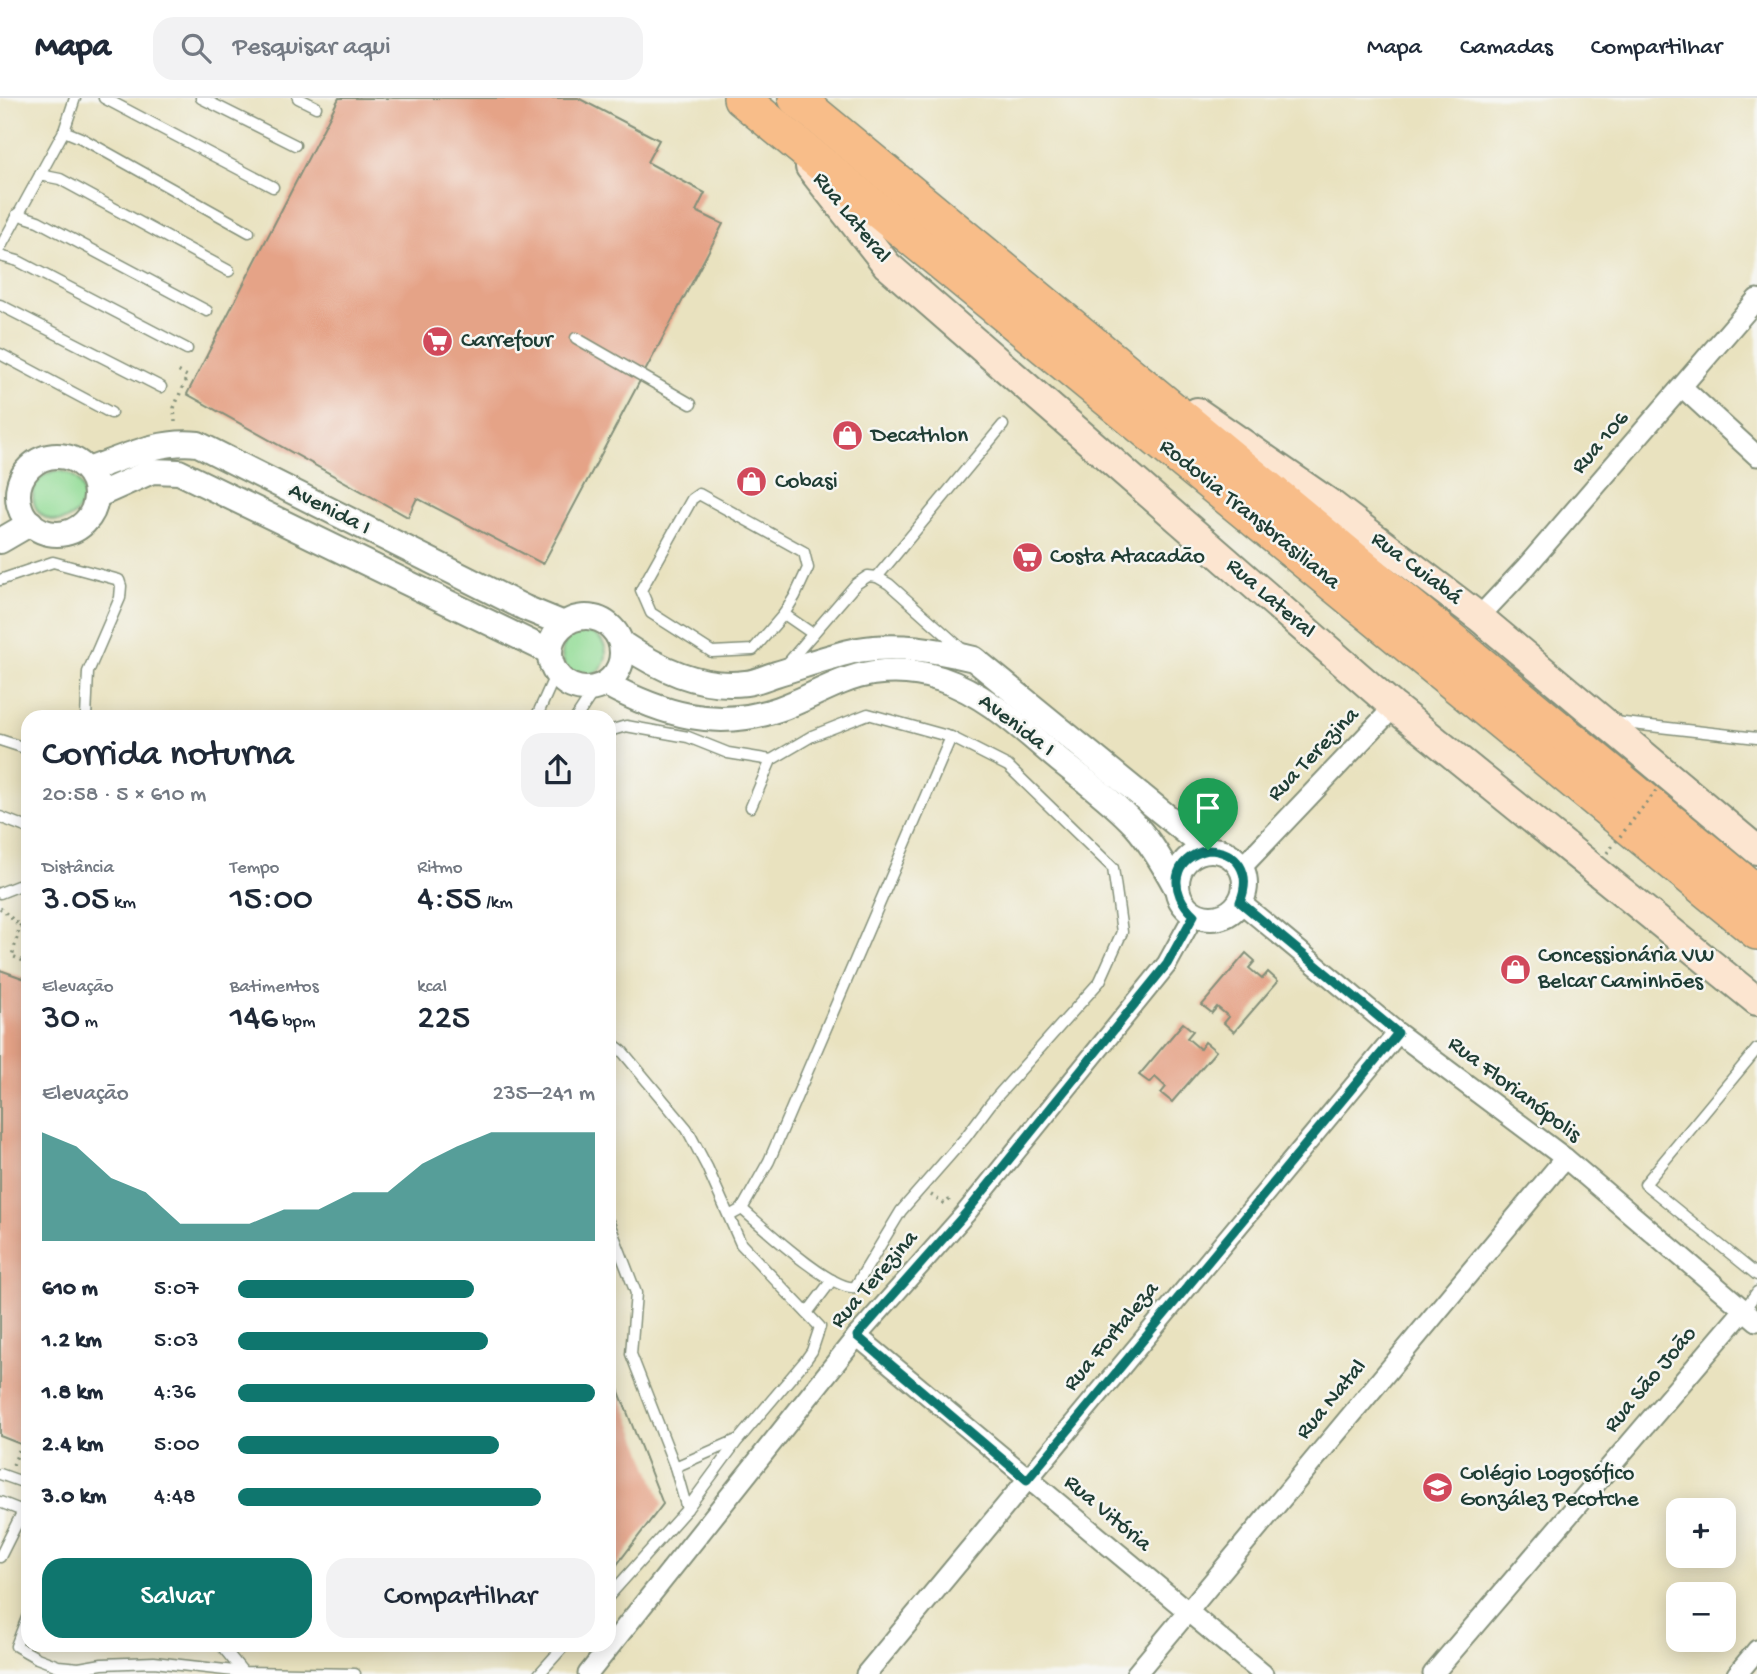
<!DOCTYPE html>
<html lang="pt">
<meta charset="utf-8">
<style>
:root{--surface:#fff;--page:#f2f2f3;--text:#1f2937;--muted:#747a83;--line:#e0e1e3;--accent:#0f766e}
body{margin:0;font-family:"Gochi Hand",sans-serif;background:var(--page);color:var(--text);height:100vh;display:flex;flex-direction:column;font-size:26px;white-space:nowrap}
*{box-sizing:border-box;margin:0}
p{font-size:23px;color:var(--muted)}
.icon{flex:none;width:38px;height:38px;fill:none;stroke:currentColor;stroke-width:2;stroke-linecap:round;stroke-linejoin:round}
.map{position:relative;flex:1;overflow:hidden}
.details{position:absolute;left:21px;top:612px;width:595px;height:942px;display:flex;flex-direction:column;background:var(--surface);border-radius:21px;box-shadow:0 4px 18px #0003}
.details>*{flex:none}
.controls{position:absolute;left:1666px;top:1400px;display:grid;gap:14px}
.controls a{display:grid;place-items:center;width:70px;height:70px;border-radius:14px;background:var(--surface);box-shadow:0 4px 18px #0003;font-size:35px}
.pin{position:absolute;display:grid;place-items:center;width:60px;height:60px;color:#fff;margin:-72px -30px;border-radius:50% 50% 50% 0;rotate:-45deg;box-shadow:0 0 7px #0007}
.pin .icon{rotate:45deg}
.round{display:grid;place-items:center;flex:none;width:74px;height:74px;border-radius:21px;background:var(--page)}
.summary{display:flex;align-items:center;justify-content:space-between;height:119px;padding:0 21px}
h1{font-size:38px;font-weight:600;line-height:52px}
.stats{display:grid;grid-template-columns:repeat(3,1fr);gap:10px;height:119px;padding:7px 21px}
.stats div{display:grid;align-content:center}
.stats b{font-size:35px;font-weight:600}
.stats small{font-size:19px;font-weight:400}
.stats p{font-size:19px}
.chart{height:196px;padding:14px 21px}
.chart p{display:flex;justify-content:space-between}
.chart svg{width:100%;height:126px;margin-top:7px;fill:var(--accent);opacity:.7}
.button{display:flex;gap:14px;margin-top:auto;padding:14px 21px}
.button a{flex:1;height:80px;border-radius:21px;background:var(--accent);color:#fff;font-size:28px;font-weight:600;line-height:80px;text-align:center}
.button a+a{background:var(--page);color:var(--text)}
ul{padding:0 21px;list-style:none;font-size:23px}
li{display:grid;grid-template-columns:112px 84px 1fr;align-items:center;height:52px}
li i{height:18px;border-radius:9px;background:var(--accent)}
header{display:flex;align-items:center;gap:42px;box-sizing:border-box;height:98px;padding:0 35px;background:var(--surface);border-bottom:2px solid var(--line)}
header strong{font-size:33px}
nav{display:flex;gap:38px;margin-inline-start:auto;font-size:24px}
.search{width:490px;height:63px;background:var(--page);display:flex;align-items:center;gap:18px;box-sizing:border-box;padding:0 24px;border-radius:21px;color:var(--muted);font-size:26px}
.map>svg:first-child{display:block}
.green{fill:#94dd98;stroke:#5a8d66;stroke-width:2}
.building{fill:#e5a387}
.lines{fill:none;stroke-linecap:round;stroke-linejoin:round}
.service-casing{stroke:#84907a;stroke-width:13}
.minor-casing{stroke:#84907a;stroke-width:23}
.tertiary-casing{stroke:#84907a;stroke-width:28}
.secondary-casing{stroke:#84907a;stroke-width:32}
.motorway-casing{stroke:#84907a;stroke-width:38}
.path{stroke:#84907a;stroke-width:3.5;stroke-dasharray:2 5;stroke-linecap:butt}
.service{stroke:#fff;stroke-width:10}
.minor{stroke:#fff;stroke-width:19}
.tertiary{stroke:#fff;stroke-width:24}
.secondary{stroke:#fce5d0;stroke-width:28}
.motorway{stroke:#f8bd89;stroke-width:35}
.path-bridge{stroke:#84907a;stroke-width:3.5;stroke-dasharray:2 5;stroke-linecap:butt}
.route-casing{stroke:#fff;stroke-width:14}
.route{stroke:#0f766e;stroke-width:9}
.labels{text-anchor:middle;dominant-baseline:central;stroke-width:5;stroke-linejoin:round;paint-order:stroke}
.street-label{font-size:23px;fill:#1f3d34;stroke:#f6f6f2}
.poi-label{font-size:23px;fill:#1f3d34;stroke:#f6f6f2;text-anchor:start}
</style>
<header>
<strong>Mapa</strong>
<div class="search"><svg class="icon" aria-label="search" viewBox="0 0 24 24"><circle cx="10" cy="10" r="6"/><path d="M15 15l6 6"/></svg>Pesquisar aqui</div>
<nav><a>Mapa</a><a>Camadas</a><a>Compartilhar</a></nav>
</header>
<div class="map">
<svg width="1757" height="1576" viewBox="0 0 1757 1576">
<rect width="100%" height="100%" fill="#f6f6f2"/>
<filter id="ink" filterUnits="userSpaceOnUse"><feTurbulence type="fractalNoise" baseFrequency=".0143" numOctaves="2"/><feDisplacementMap in="SourceGraphic" scale="14" xChannelSelector="R" yChannelSelector="G"/><feConvolveMatrix kernelMatrix="1 2 1 2 8 2 1 2 1" color-interpolation-filters="sRGB"/></filter>
<filter id="wash" filterUnits="userSpaceOnUse"><feTurbulence type="fractalNoise" baseFrequency=".00686" numOctaves="4" result="noise"/><feDisplacementMap in="SourceGraphic" scale="28" xChannelSelector="R" yChannelSelector="G"/><feGaussianBlur stdDeviation="1.57" result="paint"/><feColorMatrix in="noise" values="0 0 0 0 0 0 0 0 0 0 0 0 0 0 0 0 0 1.4 0 .05"/><feComposite in="paint" operator="in"/></filter>
<g filter="url(#wash)">
<rect width="100%" height="100%" fill="#e9e2bf"/>
<g class="green">
<circle cx="58" cy="398" r="25"/>
<circle cx="584" cy="556" r="22"/>
</g>
<g id="blocks">
<g class="building">
<path d="M339,0H578L659,42L647,64L705,95L696,113L723,126L543,466L417,400L408,419L187,296Z"/>
<path d="M1246,855L1255,863L1249,870L1262,881L1268,874L1278,883L1234,934L1224,925L1229,919L1217,909L1212,915L1202,907Z"/>
<path d="M0,872L28,882V1349L0,1338Z"/>
<path d="M1183,925L1193,933L1187,940L1200,951L1205,944L1216,953L1172,1004L1161,995L1166,989L1155,979L1150,985L1139,977Z"/>
<path d="M609,1268L663,1406L609,1477Z"/>
</g>
</g>
</g>
<g filter="url(#ink)">
<use href="#blocks" fill-opacity="0" stroke="#84907a" stroke-width="2"/>
<g class="lines">
<defs>
<g id="service">
<path d="M104,0L273,89"/>
<path d="M201,0L295,47"/>
<path d="M298,0L316,9"/>
<path d="M64,33L81,40L249,134"/>
<path d="M40,77L60,81L229,173"/>
<path d="M17,116L38,123L207,213"/>
<path d="M0,150L64,33L75,0"/>
<path d="M0,158L18,163L187,251"/>
<path d="M0,207L161,289"/>
<path d="M576,240L691,306"/>
<path d="M0,256L111,315"/>
<path d="M699,396L804,454L808,470L795,498L784,516L753,552L712,554L651,515L641,492L692,401Z"/>
<path d="M877,479L1003,327"/>
<path d="M0,482L53,464L119,482L121,488L120,500L88,574L86,620"/>
<path d="M784,516L813,536"/>
<path d="M786,567L856,486L868,478L877,479L889,486L963,552"/>
<path d="M536,620L556,575"/>
<path d="M576,620L595,591"/>
<path d="M1615,624L1757,640"/>
<path d="M609,633L626,628L688,639L728,655L771,662"/>
<path d="M0,642L28,651"/>
<path d="M0,719L28,730"/>
<path d="M0,795L28,784"/>
<path d="M609,943L622,953L687,1031L707,1069L741,1146L820,1229L812,1253L805,1263L739,1341L675,1369L631,1256L636,1195L609,1125"/>
<path d="M1757,951L1645,1086L1757,1177"/>
<path d="M742,1111C762,1128 831,1193 855,1189L901,1113L965,1040L992,1004L1100,883L1122,834L1113,770L1008,668L951,639L868,616L812,638L771,662L751,709"/>
<path d="M729,1118L742,1111L769,1063L951,639"/>
<path d="M1744,1212L1757,1194"/>
<path d="M807,1215L832,1182"/>
<path d="M675,1369L687,1411"/>
<path d="M0,1376L28,1386"/>
<path d="M0,1404L28,1415"/>
<path d="M0,1459L23,1413"/>
<path d="M609,1498L687,1411L738,1342"/>
<path d="M28,1517L16,1548L37,1560L58,1568L79,1570L102,1566L154,1564L243,1574L355,1576"/>
<path d="M221,1547L243,1574"/>
<path d="M539,1576L565,1547"/>
</g>
<g id="minor">
<path d="M1682,289L1757,358"/>
<path d="M1479,519L1526,469L1757,201"/>
<path d="M1241,770L1394,609"/>
<path d="M1240,804L1398,935L1565,1060L1757,1223"/>
<path d="M857,1238L1263,1576"/>
<path d="M588,1576L857,1238L965,1116L1167,866L1194,817"/>
<path d="M866,1576L1398,935"/>
<path d="M1136,1576L1565,1060"/>
<path d="M1433,1576L1744,1212"/>
<path d="M1737,1576L1757,1552"/>
</g>
<g id="tertiary">
<circle cx="57" cy="397" r="39"/>
<path d="M88,372C123,360 160,341 198,346L525,510L564,526"/>
<path d="M96,398L152,373L179,374L550,554"/>
<path d="M0,443L31,425"/>
<circle cx="586" cy="555" r="36"/>
<path d="M621,545C658,570 700,591 746,585C756,584 766,579 776,576C803,568 830,558 858,552C897,545 937,552 974,561L1208,752"/>
<path d="M606,586C662,616 716,633 779,611C811,600 839,580 873,575C895,572 920,574 941,581C989,597 1025,634 1063,665C1088,685 1114,704 1135,727C1152,746 1164,767 1176,789"/>
<circle cx="1211" cy="786" r="34"/>
</g>
<g id="secondary">
<path d="M810,69L887,167L1394,609L1757,903"/>
<path d="M1197,314L1332,407L1479,519L1757,752"/>
</g>
<g id="motorway">
<path d="M741,0L1757,834"/>
<path d="M796,0L1757,795"/>
</g>
</defs>
<use href="#service" class="service-casing"/>
<use href="#minor" class="minor-casing"/>
<use href="#tertiary" class="tertiary-casing"/>
<use href="#secondary" class="secondary-casing"/>
<use href="#motorway" class="motorway-casing"/>
<g class="path">
<path d="M175,324L174,310L187,278L176,272"/>
<path d="M0,810L20,828"/>
<path d="M28,831L20,828L12,858L28,865"/>
<path d="M931,1097L945,1106L950,1101L952,1104"/>
<path d="M13,1367L27,1333"/>
</g>
<use href="#service" class="service"/>
<use href="#minor" class="minor"/>
<use href="#tertiary" class="tertiary"/>
<use href="#secondary" class="secondary"/>
<use href="#motorway" class="motorway"/>
<path class="path-bridge" d="M1607,755L1659,689"/>
</g>
</g>
<g class="lines" filter="url(#ink)">
<defs>
<path id="route" d="M1208,752C1238,753 1252,775 1240,804L1398,935L1027,1382L857,1238L965,1116L1167,866L1194,817C1168,794 1171,760 1208,752Z"/>
</defs>
<use href="#route" class="route-casing"/>
<use href="#route" class="route"/>
</g>
<defs>
<symbol id="supermarket-disc" viewBox="-11 -11 22 22"><circle r="9.5" fill="#d1495b" stroke="#f6f6f2"/><path d="M-6-5.5h2.5l.6 2H6L4.5 2H-2.5L-4.4-4H-6ZM-1.5 3.2a1.3 1.3 0 1 0 .1 0ZM3 3.2a1.3 1.3 0 1 0 .1 0Z" fill="#fff"/></symbol>
<symbol id="shop-disc" viewBox="-11 -11 22 22"><circle r="9.5" fill="#d1495b" stroke="#f6f6f2"/><path d="M-5-2.5h2.3a2.7 3.5 0 0 1 5.4 0H5L5.5 6h-11ZM-1.5-2.5h3a1.5 2.3 0 0 0-3 0Z" fill="#fff"/></symbol>
<symbol id="school-disc" viewBox="-11 -11 22 22"><circle r="9.5" fill="#d1495b" stroke="#f6f6f2"/><path d="M0-5L7-2L0 1L-7-2ZM-4 1L0 2.5L4 1V4Q0 6-4 4Z" fill="#fff"/></symbol>
</defs>
<g fill-rule="evenodd">
<use href="#supermarket-disc" x="420" y="226" width="35" height="35"/>
<use href="#shop-disc" x="830" y="320" width="35" height="35"/>
<use href="#shop-disc" x="734" y="366" width="35" height="35"/>
<use href="#supermarket-disc" x="1010" y="442" width="35" height="35"/>
<use href="#shop-disc" x="1498" y="854" width="35" height="35"/>
<use href="#school-disc" x="1420" y="1372" width="35" height="35"/>
</g>
<g class="labels">
<g class="street-label">
<text transform="translate(851 120) rotate(51)">Rua Lateral</text>
<text transform="translate(1601 345) rotate(-49)">Rua 106</text>
<text transform="translate(329 412) rotate(27)">Avenida I</text>
<text transform="translate(1249 417) rotate(39)">Rodovia Transbrasiliana</text>
<text transform="translate(1416 471) rotate(37)">Rua Cuiabá</text>
<text transform="translate(1270 501) rotate(41)">Rua Lateral</text>
<text transform="translate(1016 628) rotate(37)">Avenida I</text>
<text transform="translate(1314 657) rotate(-46)">Rua Terezina</text>
<text transform="translate(1514 992) rotate(37)">Rua Florianópolis</text>
<text transform="translate(875 1182) rotate(-49)">Rua Terezina</text>
<text transform="translate(1112 1239) rotate(-50)">Rua Fortaleza</text>
<text transform="translate(1651 1282) rotate(-50)">Rua São João</text>
<text transform="translate(1332 1302) rotate(-50)">Rua Natal</text>
<text transform="translate(1107 1416) rotate(40)">Rua Vitória</text>
</g>
<g class="poi-label">
<text x="461" y="243">Carrefour</text>
<text x="871" y="338">Decathlon</text>
<text x="775" y="384">Cobasi</text>
<text x="1050" y="459">Costa Atacadão</text>
<text x="1538" y="858">Concessionária VW<tspan x="1538" dy="26">Belcar Caminhões</tspan></text>
<text x="1460" y="1376">Colégio Logosófico<tspan x="1460" dy="26">González Pecotche</tspan></text>
</g>
</g>
</svg>
<div class="controls">
<a>+</a>
<a>−</a>
</div>
<div class="pin" style="left:1208px;top:752px;background:#1e9e55"><svg class="icon" aria-label="arrive" viewBox="0 0 24 24"><path d="M6 21V4h12l-3 4 3 4H6"/></svg></div>
<section class="details">
<div class="summary"><div><h1>Corrida noturna</h1><p>20:58 · 5 × 610 m</p></div><a class="round"><svg class="icon" aria-label="share" viewBox="0 0 24 24"><path d="M12 15V3M7 8l5-5 5 5M5 13v7h14v-7"/></svg></a></div>
<div class="stats">
<div><p>Distância</p><b>3.05<small> km</small></b></div>
<div><p>Tempo</p><b>15:00</b></div>
<div><p>Ritmo</p><b>4:55<small> /km</small></b></div>
</div>
<div class="stats">
<div><p>Elevação</p><b>30<small> m</small></b></div>
<div><p>Batimentos</p><b>146<small> bpm</small></b></div>
<div><p>kcal</p><b>225</b></div>
</div>
<div class="chart"><p><span>Elevação</span>235–241 m</p>
<svg viewBox="0 0 160 44" preserveAspectRatio="none"><path d="M0 44V6L10 11L20 22L30 27L40 38L50 38L60 38L70 33L80 33L90 27L100 27L110 17L120 11L130 6L140 6L150 6L160 6V44z"/></svg>
</div>
<ul>
<li><b>610 m</b>5:07<i style="width:66%"></i></li>
<li><b>1.2 km</b>5:03<i style="width:70%"></i></li>
<li><b>1.8 km</b>4:36<i style="width:100%"></i></li>
<li><b>2.4 km</b>5:00<i style="width:73%"></i></li>
<li><b>3.0 km</b>4:48<i style="width:85%"></i></li>
</ul>
<div class="button"><a>Salvar</a><a>Compartilhar</a></div>
</section>
</div>
